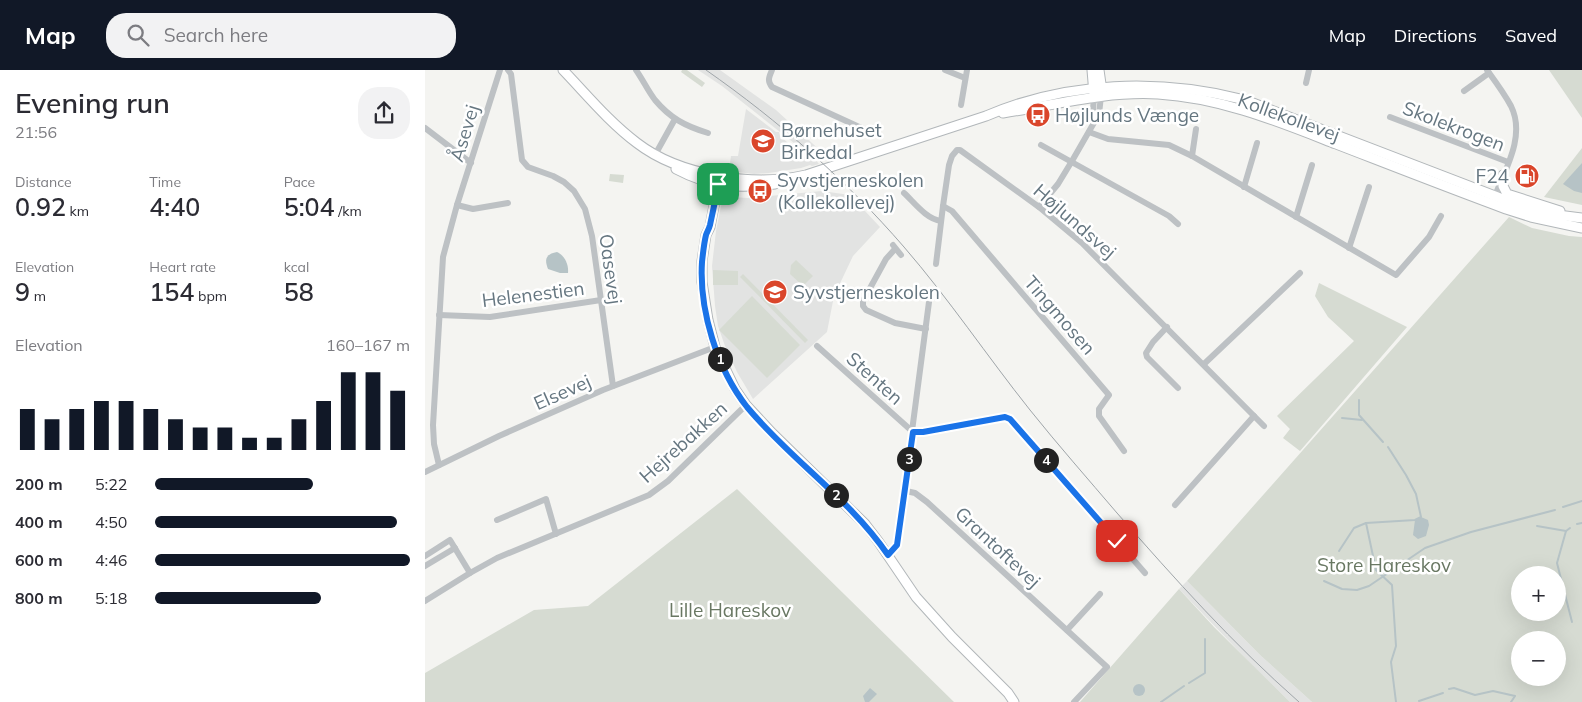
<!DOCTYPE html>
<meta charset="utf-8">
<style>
:root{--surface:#fff;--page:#f2f2f3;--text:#2b2b33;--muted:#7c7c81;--accent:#111827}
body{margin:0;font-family:Mulish,sans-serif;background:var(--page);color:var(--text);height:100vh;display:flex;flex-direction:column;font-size:19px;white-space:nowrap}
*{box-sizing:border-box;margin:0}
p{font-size:16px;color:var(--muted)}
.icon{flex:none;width:28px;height:28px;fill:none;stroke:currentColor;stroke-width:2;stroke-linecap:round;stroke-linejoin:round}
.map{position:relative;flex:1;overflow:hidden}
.details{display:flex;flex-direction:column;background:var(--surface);width:425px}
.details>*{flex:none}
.tools{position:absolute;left:1086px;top:496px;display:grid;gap:10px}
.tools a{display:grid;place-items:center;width:55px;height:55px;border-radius:50%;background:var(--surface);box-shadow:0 5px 20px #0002;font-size:25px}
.pin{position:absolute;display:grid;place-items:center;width:42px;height:42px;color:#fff;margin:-21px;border-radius:10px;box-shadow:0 2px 8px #0006}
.km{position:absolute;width:25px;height:25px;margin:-12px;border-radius:50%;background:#222;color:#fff;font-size:14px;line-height:25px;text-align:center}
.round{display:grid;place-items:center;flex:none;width:52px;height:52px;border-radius:20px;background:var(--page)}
.head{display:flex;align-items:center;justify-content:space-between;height:85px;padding:0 15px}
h1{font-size:28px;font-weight:600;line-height:38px}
.figures{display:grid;grid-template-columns:repeat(3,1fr);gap:8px;height:85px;padding:5px 15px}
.figures div{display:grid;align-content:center}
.figures b{font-size:25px;font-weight:600}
.figures small{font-size:14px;font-weight:400}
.figures p{font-size:14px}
.chart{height:140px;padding:10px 15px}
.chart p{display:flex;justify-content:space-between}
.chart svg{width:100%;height:90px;margin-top:5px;stroke:var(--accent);stroke-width:6}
ul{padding:0 15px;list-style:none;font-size:16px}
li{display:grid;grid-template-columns:80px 60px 1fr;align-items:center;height:38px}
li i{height:12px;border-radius:6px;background:var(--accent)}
header{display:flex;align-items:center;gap:30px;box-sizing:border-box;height:70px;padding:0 25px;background:var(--accent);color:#fff}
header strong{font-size:24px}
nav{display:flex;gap:28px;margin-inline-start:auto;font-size:18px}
.search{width:350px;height:45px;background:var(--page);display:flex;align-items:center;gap:12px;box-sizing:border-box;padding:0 18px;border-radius:20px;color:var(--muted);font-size:19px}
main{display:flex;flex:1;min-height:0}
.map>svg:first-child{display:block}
.built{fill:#e2e3e2}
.green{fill:#d6dbd2;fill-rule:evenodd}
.water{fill:#b6c3c6}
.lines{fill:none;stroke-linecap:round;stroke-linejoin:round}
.stream{stroke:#b6c3c6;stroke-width:2}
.secondary-casing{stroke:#b2b7ba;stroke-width:11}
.street{stroke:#bdc1c4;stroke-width:6}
.secondary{stroke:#fff;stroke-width:9}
.tram{stroke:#9fa5a9;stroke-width:1}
.route-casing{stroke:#fff;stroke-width:10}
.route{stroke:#1a73e8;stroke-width:6}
.labels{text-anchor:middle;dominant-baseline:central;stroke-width:5;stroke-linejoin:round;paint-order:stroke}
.poi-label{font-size:19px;fill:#657680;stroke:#fff;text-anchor:start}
.street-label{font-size:19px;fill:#657680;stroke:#fff}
.park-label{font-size:19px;fill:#697863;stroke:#fff}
</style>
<header>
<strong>Map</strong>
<div class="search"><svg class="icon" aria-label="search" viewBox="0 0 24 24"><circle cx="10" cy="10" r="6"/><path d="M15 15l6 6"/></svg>Search here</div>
<nav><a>Map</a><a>Directions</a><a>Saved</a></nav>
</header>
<main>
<section class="details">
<div class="head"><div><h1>Evening run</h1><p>21:56</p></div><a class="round"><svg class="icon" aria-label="share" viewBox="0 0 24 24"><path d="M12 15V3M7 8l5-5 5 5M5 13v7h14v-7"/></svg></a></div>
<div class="figures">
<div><p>Distance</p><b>0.92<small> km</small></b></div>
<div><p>Time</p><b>4:40</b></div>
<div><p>Pace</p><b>5:04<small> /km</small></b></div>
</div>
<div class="figures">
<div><p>Elevation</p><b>9<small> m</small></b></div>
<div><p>Heart rate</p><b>154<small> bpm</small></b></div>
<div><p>kcal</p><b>58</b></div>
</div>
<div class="chart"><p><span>Elevation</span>160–167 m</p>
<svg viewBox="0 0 160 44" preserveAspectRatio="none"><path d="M5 44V24M15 44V29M25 44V24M35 44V20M45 44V20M55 44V24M65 44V29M75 44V33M85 44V33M95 44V38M105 44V38M115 44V29M125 44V20M135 44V6M145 44V6M155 44V15"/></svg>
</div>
<ul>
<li><b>200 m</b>5:22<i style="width:62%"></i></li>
<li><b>400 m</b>4:50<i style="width:95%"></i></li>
<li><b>600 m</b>4:46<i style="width:100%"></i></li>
<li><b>800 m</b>5:18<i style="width:65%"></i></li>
</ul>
</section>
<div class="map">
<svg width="1157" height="632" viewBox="0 0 1157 632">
<rect width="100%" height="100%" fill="#f4f4f1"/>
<g class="built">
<path d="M273,0H295L351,40L399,84L389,88L394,94L387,96L385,95L376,98L344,103L329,104L304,101L306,86H313L321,39L351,62H354L355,66L383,90L388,88L297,16Z"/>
<path d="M397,121L425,125L455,157L428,186L409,226L402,262L328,329L312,302L300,276L293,256L290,236L287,196L291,161L296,136L298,132L306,127L323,128Z"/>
<path d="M762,511L835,585L887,632H865L826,594L754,519Z"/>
</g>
<g class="green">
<path d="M257,0H262L280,13L277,17L256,2Z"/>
<path d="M1124,0H1157V48Z"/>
<path d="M1157,78V135L1119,127Z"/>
<path d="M185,104L199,105L198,113L184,111Z"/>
<path d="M1084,147L1107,158L1144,166L1157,167V632H887L835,585L762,511ZM1095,505H1132V542H1095ZM1095,570H1132V608H1095Z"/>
<path d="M371,190L388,206L378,216L365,204L366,195Z"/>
<path d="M288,200L313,201V215H288Z"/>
<path d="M318,204L383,270L380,273L315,207Z"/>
<path d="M894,213L982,257L875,381L858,368L865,359L852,346L929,271L903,247L890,226Z"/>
<path d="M327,226L375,275L342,308L294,260Z"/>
<path d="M312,419L529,632H0V603L109,540L163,536Z"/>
<path d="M754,519L789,557L865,632H655Z"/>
</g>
<g class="water">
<path d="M1157,93V123L1149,121L1138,114Z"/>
<path d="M132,182C139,185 144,194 143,203H135L123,199C119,189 121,184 132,182Z"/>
<path d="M996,447L1003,450L1004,455L1001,466L993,469L988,465L990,450Z"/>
<circle cx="714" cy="620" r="6"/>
<path d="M445,618L452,624L444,632H440L438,626Z"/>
</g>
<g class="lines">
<g class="stream">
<path d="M934,330V345L958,372"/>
<path d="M917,348L937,350"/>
<path d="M963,377L981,405L991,424L996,447L990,450L941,453L951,500L967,515L971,576L966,592L971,632"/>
<path d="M1138,437L1157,431"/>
<path d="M1152,454L1157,453"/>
<path d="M1112,456L1141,461"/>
<path d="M1145,458L1141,461L1132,493L1147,552"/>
<path d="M914,481L929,458L941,453"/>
<path d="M899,511L917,519L932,520L944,516L1000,478L1046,462L1130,440"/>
<path d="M764,613L780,603V569"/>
<path d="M1024,619L1029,618L1050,625L1068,621L1090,626L1086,632"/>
<path d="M994,631L1018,623"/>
<path d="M736,632L759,616"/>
</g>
<defs>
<g id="secondary">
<path d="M138,0C162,25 184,52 212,73C255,106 329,117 381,105L561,46C642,11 735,8 820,30L1104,139L1125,144L1157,148"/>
<path d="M667,0L669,24"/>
<path d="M674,0L677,21"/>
<path d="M578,43C630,35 680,21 733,24C797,28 852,51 911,74C968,96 1024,118 1081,139L1106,147L1157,158"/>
<path d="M251,99C285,117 312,119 350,114"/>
<path d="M1078,105V116L1082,124L1135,141"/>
<path d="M292,106L293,114L285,157L281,165L277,191V212L283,250L290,277L310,319L321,335L347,363L440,454L453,471L491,527L527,567L583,623L589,632"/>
</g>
</defs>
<use href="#secondary" class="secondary-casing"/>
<g class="street">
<path d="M83,0L86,4L97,90L103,97L128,106L139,112L149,121L160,139L167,166L188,316"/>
<path d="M211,0C218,10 223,21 230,30C245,48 260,56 283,63"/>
<path d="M347,0C344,7 342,11 347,17L443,61"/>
<path d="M520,0L540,8"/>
<path d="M1062,0C1070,11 1079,23 1086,36C1101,66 1080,100 1069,128"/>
<path d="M881,13L884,0"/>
<path d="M1039,21L1064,3"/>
<path d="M536,35L542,0"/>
<path d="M965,47L1083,92"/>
<path d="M667,52L669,27"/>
<path d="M0,58L46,93"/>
<path d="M664,62L683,69L744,75L767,86L971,205L1004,167L1016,146"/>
<path d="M616,75L744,146L753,154"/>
<path d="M230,85L250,49"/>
<path d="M767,86L771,59"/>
<path d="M819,117L832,73"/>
<path d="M479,123C489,132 501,149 516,151"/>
<path d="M32,135L48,139L83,133"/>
<path d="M518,136L527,141L684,325L674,339V346L699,381"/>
<path d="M614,137L633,114L647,91L674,44L676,26"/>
<path d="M871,147L887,95"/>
<path d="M468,175L476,185"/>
<path d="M924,178L944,117"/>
<path d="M470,179L461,189L438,231V236L441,240L470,253L501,259"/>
<path d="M511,194L518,136L524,95L527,86L532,80H535L614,137L657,173L839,356"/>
<path d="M14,245L65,247L176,230"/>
<path d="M742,257L728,272L721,283L722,287L753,318"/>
<path d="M392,276L488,362H498L577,348L585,349L720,503"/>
<path d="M779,294L875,203"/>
<path d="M14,395L9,374L8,355L18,187L32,135L75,0"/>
<path d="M0,402L74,366L178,320L290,277"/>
<path d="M481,421L490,423L502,432L682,597L649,632"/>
<path d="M750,435L829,346"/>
<path d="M72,450L121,429L131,464"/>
<path d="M463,485L472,475L504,232"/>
<path d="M0,486L25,470L45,503"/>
<path d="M0,496L30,478"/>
<path d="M0,531L45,503L72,488L224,425L243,411L321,335"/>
<path d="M642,560L675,524"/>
</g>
<use href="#secondary" class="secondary"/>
<path class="tram" d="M281,0C354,51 421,110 479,177C524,229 562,286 605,340C633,375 663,409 692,443C750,509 808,574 874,632"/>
</g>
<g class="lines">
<defs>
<path id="route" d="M293,114C291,128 288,141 285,155C284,159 282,162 281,165C279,173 278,183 277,192C274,240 292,299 322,337C366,390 424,428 463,485L472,475L488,362H498L580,347L585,349L692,471"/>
</defs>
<use href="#route" class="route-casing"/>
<use href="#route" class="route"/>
</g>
<defs>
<symbol id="bus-disc" viewBox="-11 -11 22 22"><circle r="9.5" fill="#da462b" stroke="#fff"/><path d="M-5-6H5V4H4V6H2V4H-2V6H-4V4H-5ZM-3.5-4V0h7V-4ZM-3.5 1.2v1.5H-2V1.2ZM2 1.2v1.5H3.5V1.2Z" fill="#fff"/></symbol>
<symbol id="school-disc" viewBox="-11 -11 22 22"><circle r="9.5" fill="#da462b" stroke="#fff"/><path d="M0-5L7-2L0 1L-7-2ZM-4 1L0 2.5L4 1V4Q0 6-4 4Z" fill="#fff"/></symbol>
<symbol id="fuel-disc" viewBox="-11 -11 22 22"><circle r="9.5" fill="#da462b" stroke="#fff"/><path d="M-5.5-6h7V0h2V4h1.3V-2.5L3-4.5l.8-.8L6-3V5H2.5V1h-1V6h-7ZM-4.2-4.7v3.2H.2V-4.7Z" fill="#fff"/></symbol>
</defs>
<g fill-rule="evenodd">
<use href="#bus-disc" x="599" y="31" width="28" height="28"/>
<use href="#school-disc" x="324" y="57" width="28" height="28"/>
<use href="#fuel-disc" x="1088" y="92" width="28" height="28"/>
<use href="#bus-disc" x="321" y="107" width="28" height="28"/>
<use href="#school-disc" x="336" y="208" width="28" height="28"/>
</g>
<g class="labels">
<g class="poi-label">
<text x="630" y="45">Højlunds Vænge</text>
<text x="356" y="60">Børnehuset<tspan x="356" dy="22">Birkedal</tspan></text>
<text x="1084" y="106" text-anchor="end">F24</text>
<text x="352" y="110">Syvstjerneskolen<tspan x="352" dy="22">(Kollekollevej)</tspan></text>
<text x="368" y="222">Syvstjerneskolen</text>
</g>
<g class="street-label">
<text transform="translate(864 47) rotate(20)">Kollekollevej</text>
<text transform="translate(1029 56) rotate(21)">Skolekrogen</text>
<text transform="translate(39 63) rotate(-73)">Åsevej</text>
<text transform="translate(650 151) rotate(41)">Højlundsvej</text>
<text transform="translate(186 199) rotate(82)">Oasevej</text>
<text transform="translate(108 224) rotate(-7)">Helenestien</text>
<text transform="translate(635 245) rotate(49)">Tingmosen</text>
<text transform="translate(450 308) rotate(42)">Stenten</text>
<text transform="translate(137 322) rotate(-24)">Elsevej</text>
<text transform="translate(258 372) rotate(-42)">Hejrebakken</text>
<text transform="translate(573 477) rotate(43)">Grantoftevej</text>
</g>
<g class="park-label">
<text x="959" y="495">Store Hareskov</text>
<text x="305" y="540">Lille Hareskov</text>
</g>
</g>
</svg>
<div class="tools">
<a>+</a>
<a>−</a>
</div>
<div class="pin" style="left:293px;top:114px;background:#1e9e55"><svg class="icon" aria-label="arrive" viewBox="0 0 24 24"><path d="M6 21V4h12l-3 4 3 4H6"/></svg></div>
<div class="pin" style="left:692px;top:471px;background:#d93025"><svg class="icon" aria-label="check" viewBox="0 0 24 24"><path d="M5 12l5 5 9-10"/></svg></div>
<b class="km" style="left:295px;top:289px">1</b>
<b class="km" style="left:411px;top:425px">2</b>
<b class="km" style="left:484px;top:389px">3</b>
<b class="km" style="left:621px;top:390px">4</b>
</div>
</main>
